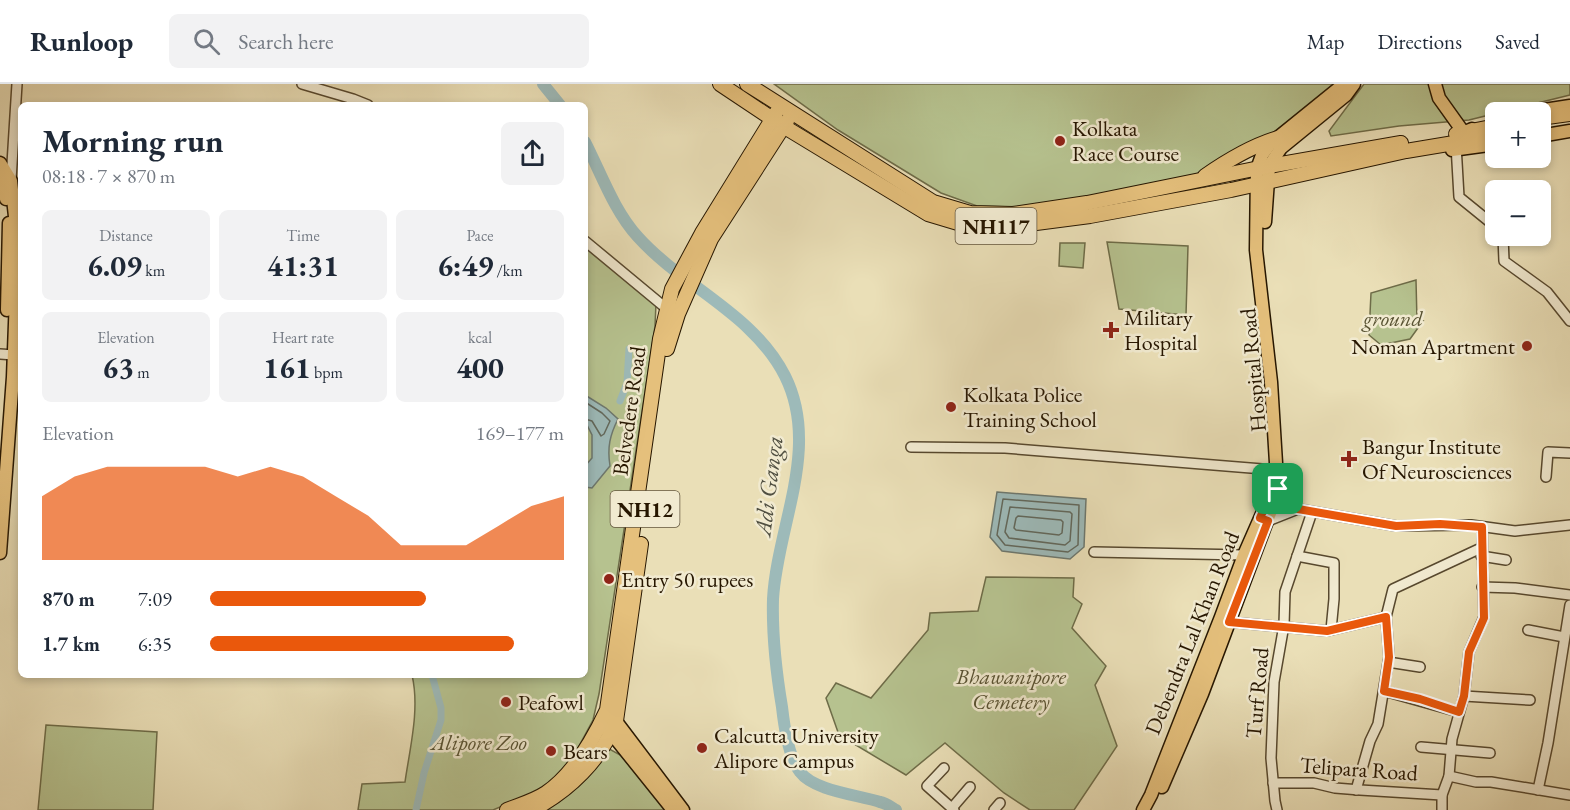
<!DOCTYPE html>
<meta charset="utf-8">
<style>
:root{--surface:#fff;--page:#f2f2f3;--text:#1f2937;--muted:#747a83;--line:#e0e1e3;--accent:#ea580c}
body{margin:0;font-family:"EB Garamond",serif;background:var(--page);color:var(--text);height:100vh;display:flex;flex-direction:column;font-size:22px;white-space:nowrap}
*{box-sizing:border-box;margin:0}
p{font-size:20px;color:var(--muted)}
.icon{flex:none;width:33px;height:33px;fill:none;stroke:currentColor;stroke-width:2;stroke-linecap:round;stroke-linejoin:round}
.map{position:relative;flex:1;overflow:hidden}
.side{position:absolute;left:18px;top:18px;width:570px;height:576px;display:flex;flex-direction:column;background:var(--surface);border-radius:9px;box-shadow:0 3px 9px #0003}
.side>*{flex:none}
.controls{position:absolute;left:1485px;top:18px;display:grid;gap:12px}
.controls a{display:grid;place-items:center;width:66px;height:66px;border-radius:9px;background:var(--surface);box-shadow:0 3px 9px #0003;font-size:30px}
.pin{position:absolute;display:grid;place-items:center;width:51px;height:51px;color:#fff;margin:-26px;border-radius:12px;box-shadow:0 3px 9px #0006}
.round{display:grid;place-items:center;flex:none;width:63px;height:63px;border-radius:9px;background:var(--page)}
.headline{display:flex;align-items:center;justify-content:space-between;height:102px;padding:0 24px}
h1{font-size:33px;font-weight:700;line-height:45px}
.figures{display:grid;grid-template-columns:repeat(3,1fr);gap:9px;height:102px;padding:6px 24px}
.figures div{display:grid;align-content:center;border-radius:9px;background:var(--page);text-align:center}
.figures b{font-size:30px;font-weight:700}
.figures small{font-size:16px;font-weight:400}
.figures p{font-size:16px}
.chart{height:168px;padding:12px 24px}
.chart p{display:flex;justify-content:space-between}
.chart svg{width:100%;height:108px;margin-top:6px;fill:var(--accent);opacity:.7}
ul{padding:0 24px;list-style:none;font-size:20px}
li{display:grid;grid-template-columns:96px 72px 1fr;align-items:center;height:45px}
li i{height:15px;border-radius:8px;background:var(--accent)}
header{display:flex;align-items:center;gap:36px;box-sizing:border-box;height:84px;padding:0 30px;background:var(--surface);border-bottom:2px solid var(--line)}
header strong{font-size:28px}
nav{display:flex;gap:33px;margin-inline-start:auto;font-size:21px}
.search{width:420px;height:54px;background:var(--page);display:flex;align-items:center;gap:15px;box-sizing:border-box;padding:0 21px;border-radius:9px;color:var(--muted);font-size:22px}
.map>svg:first-child{display:block}
.green{fill:#b6c28f;stroke:#6e6c48;stroke-width:1.5}
.water{fill:#9dbab9;stroke:#6d786f;stroke-width:1.5}
.lines{fill:none;stroke-linecap:round;stroke-linejoin:round}
.shore{stroke:#62685c;stroke-width:1.5}
.canal{stroke:#9dbab9;stroke-width:7}
.river{stroke:#9dbab9;stroke-width:12}
.minor-casing{stroke:#57482e;stroke-width:12}
.major-casing{stroke:#261600;stroke-width:15}
.highway-casing{stroke:#261600;stroke-width:16}
.minor{stroke:#f1ead0;stroke-width:9}
.major{stroke:#e5c07c;stroke-width:12}
.highway{stroke:#e5c07c;stroke-width:14}
.route-casing{stroke:#fff;stroke-width:12}
.route{stroke:#ea580c;stroke-width:8}
.poi-dot{fill:#8f2418;stroke:#f1ead0;stroke-width:2}
.labels{text-anchor:middle;dominant-baseline:central;stroke-width:5;stroke-linejoin:round;paint-order:stroke}
.shield{fill:#f1ead0;stroke:#63563e;stroke-width:1.5}
.shield-label{font-size:21px;font-weight:bold;fill:#261600}
.poi-label{font-size:22px;fill:#261600;stroke:#f1ead0;text-anchor:start}
.park-label{font-size:22px;font-style:italic;fill:#585232;stroke:#f1ead0}
.street-label{font-size:22px;fill:#261600;stroke:#f1ead0}
.water-label{font-size:24px;font-style:italic;fill:#504f41;stroke:#f1ead0}
</style>
<header>
<strong>Runloop</strong>
<div class="search"><svg class="icon" aria-label="search" viewBox="0 0 24 24"><circle cx="10" cy="10" r="6"/><path d="M15 15l6 6"/></svg>Search here</div>
<nav><a>Map</a><a>Directions</a><a>Saved</a></nav>
</header>
<div class="map">
<svg width="1570" height="726" viewBox="0 0 1570 726">
<rect width="100%" height="100%" fill="#eadfb7"/>
<filter id="stains"><feTurbulence type="fractalNoise" baseFrequency=".00333" numOctaves="4"/><feColorMatrix values="0 0 0 0 .2 0 0 0 0 .09 0 0 0 0 .02 0 0 0 .5 -.17"/></filter>
<radialGradient id="worn" r=".72"><stop offset=".6" stop-color="#630" stop-opacity="0"/><stop offset="1" stop-color="#630" stop-opacity=".3"/></radialGradient>
<g class="green">
<path d="M774,0H1335L1324,13L1249,68L1185,95L1092,113L1014,123L977,122L941,109L838,46Z"/>
<path d="M1364,0H1570V11L1469,36L1399,42L1331,52L1329,47Z"/>
<path d="M1107,158L1188,162L1186,231L1119,225Z"/>
<path d="M1060,159H1085L1083,184L1059,182Z"/>
<path d="M585,162L656,219L655,242L599,610L593,636L566,686L545,704L493,726H358L362,700L405,698C410,663 420,625 412,591H585Z"/>
<path d="M1416,196L1417,237H1423L1410,255L1381,261L1369,251L1371,209Z"/>
<path d="M986,493L1074,494L1073,513L1082,520L1072,544L1106,582L1095,601L1117,662L1074,726H1030L1004,709L945,659L906,691L839,651L826,614L836,599L871,614L928,546L930,529L978,527Z"/>
<path d="M46,641L157,648L153,726H38Z"/>
<path d="M602,661L624,673L669,726H533Z"/>
</g>
<g class="water">
<path d="M585,311L606,324L618,335C610,351 607,363 610,382L592,404L585,403V382L592,374V351L585,337Z"/>
<path d="M997,408L1086,415L1084,463L1070,475L1002,467L990,453Z"/>
</g>
<g class="lines">
<g class="shore">
<path d="M585,318L602,329L610,337L604,350L601,352L592,337L585,335"/>
<path d="M1003,415L1079,421L1078,461L1068,468L1005,461L997,451Z"/>
<path d="M1010,423L1070,428L1072,430L1070,457L1065,461L1009,454L1005,448Z"/>
<path d="M1018,432L1061,436L1063,438L1062,449L1059,451L1016,446L1014,444L1016,434Z"/>
</g>
<g class="canal">
<path d="M620,317L627,299L629,265"/>
<path d="M416,726L424,689L441,636V624L432,591"/>
</g>
<g class="river">
<path d="M543,0L560,21"/>
<path d="M585,58C601,89 614,127 638,153C683,203 753,229 785,292C821,364 777,442 773,515C772,551 776,587 782,623C784,641 789,674 800,688C814,707 859,711 880,718C886,719 891,723 896,726"/>
</g>
<defs>
<g id="minor">
<path d="M302,0L353,15L368,21"/>
<path d="M1456,61L1459,113L1496,143"/>
<path d="M11,96L17,0"/>
<path d="M1503,152L1504,177L1547,208L1570,237"/>
<path d="M585,157L667,225"/>
<path d="M0,270L14,271"/>
<path d="M911,363L1005,364L1274,386"/>
<path d="M1546,393L1548,368L1570,369"/>
<path d="M1271,400L1298,425"/>
<path d="M1265,436L1268,437L1298,425L1396,442L1471,441L1515,447L1570,441"/>
<path d="M1094,468L1244,471"/>
<path d="M1297,472L1334,479V515L1331,546"/>
<path d="M1481,472L1506,476"/>
<path d="M1482,503L1515,504L1570,511"/>
<path d="M1229,538L1327,547L1386,533"/>
<path d="M1528,546L1564,553"/>
<path d="M1388,578L1420,583"/>
<path d="M1384,607L1459,628"/>
<path d="M1464,612L1530,616"/>
<path d="M1421,663L1490,669"/>
<path d="M944,684L927,702L954,726"/>
<path d="M1449,692L1476,698H1491L1570,711"/>
<path d="M1273,699H1314L1335,704L1360,706L1442,711"/>
<path d="M1356,706L1370,657L1378,640L1389,573L1386,533L1393,505L1481,464"/>
<path d="M1538,706L1548,659L1570,521"/>
<path d="M952,724L970,703"/>
<path d="M994,726L1000,719"/>
<path d="M1277,726L1275,717L1271,674L1274,598L1284,541L1285,508L1312,428"/>
<path d="M1442,726V711L1449,692L1452,655L1464,612L1469,568L1484,533L1482,443"/>
</g>
<g id="major">
<path d="M1435,0L1439,14L1464,49L1472,45"/>
<path d="M1531,28L1570,22"/>
<path d="M1540,52L1570,47"/>
<path d="M1452,66L1496,60"/>
<path d="M0,79L11,97L18,159L13,293L0,469"/>
<path d="M0,96L4,102L6,115"/>
<path d="M1265,138L1269,82L1281,64L1346,11L1354,0"/>
<path d="M7,226L9,139"/>
<path d="M612,632L683,726"/>
<path d="M605,644L616,655L673,726"/>
<path d="M1162,703L1202,610L1272,424"/>
<path d="M1143,726L1151,711L1221,533L1244,471L1269,414L1276,379L1271,298L1256,166L1257,85L1262,71L1270,60L1344,0"/>
</g>
<g id="highway">
<path d="M720,0L783,42L928,130L968,142H1014L1090,132L1231,106L1406,67L1496,52"/>
<path d="M747,0L933,118L970,129L1013,130L1087,119L1269,82L1401,59"/>
<path d="M1540,34L1570,30"/>
<path d="M1456,50L1496,42"/>
<path d="M1205,92C1228,76 1251,62 1278,54"/>
<path d="M667,265L678,230L711,155L787,37"/>
<path d="M507,726C519,721 534,717 546,709C574,690 593,656 607,626L660,255L672,205L702,149L776,29"/>
<path d="M532,726C569,707 601,676 616,637L641,460"/>
</g>
</defs>
<use href="#minor" class="minor-casing"/>
<use href="#major" class="major-casing"/>
<use href="#highway" class="highway-casing"/>
<use href="#minor" class="minor"/>
<use href="#major" class="major"/>
<use href="#highway" class="highway"/>
</g>
<g class="lines">
<defs>
<path id="route" d="M1271,400L1298,425L1396,442L1440,440L1482,443L1484,534L1469,568L1464,612L1459,628L1420,615L1384,607L1389,573L1386,533L1327,547L1229,538L1268,437L1260,434L1269,414Z"/>
</defs>
<use href="#route" class="route-casing"/>
<use href="#route" class="route"/>
</g>
<g class="poi-dot">
<circle cx="1060" cy="57" r="6"/>
<path d="M1108 237h6v6h6v6h-6v6h-6v-6h-6v-6h6z"/>
<circle cx="1527" cy="262" r="6"/>
<circle cx="951" cy="323" r="6"/>
<path d="M1346 366h6v6h6v6h-6v6h-6v-6h-6v-6h6z"/>
<circle cx="609" cy="495" r="6"/>
<circle cx="506" cy="618" r="6"/>
<circle cx="702" cy="664" r="6"/>
<circle cx="551" cy="667" r="6"/>
</g>
<g class="labels">
<g class="shield">
<rect x="955.5" y="124" width="81" height="36" rx="4.5"/>
<rect x="610.5" y="407" width="69" height="36" rx="4.5"/>
</g>
<g class="shield-label">
<text x="996" y="142">NH117</text>
<text x="645" y="425">NH12</text>
</g>
<g class="poi-label">
<text x="1072" y="44">Kolkata<tspan x="1072" dy="25">Race Course</tspan></text>
<text x="1124" y="233">Military<tspan x="1124" dy="25">Hospital</tspan></text>
<text x="1515" y="262" text-anchor="end">Noman Apartment</text>
<text x="963" y="310">Kolkata Police<tspan x="963" dy="25">Training School</tspan></text>
<text x="1362" y="362">Bangur Institute<tspan x="1362" dy="25">Of Neurosciences</tspan></text>
<text x="621" y="495">Entry 50 rupees</text>
<text x="518" y="618">Peafowl</text>
<text x="714" y="651">Calcutta University<tspan x="714" dy="25">Alipore Campus</tspan></text>
<text x="563" y="667">Bears</text>
</g>
<g class="park-label">
<text x="1393" y="234">ground</text>
<text x="1011" y="592">Bhawanipore<tspan x="1011" dy="25">Cemetery</tspan></text>
<text x="479" y="658">Alipore Zoo</text>
</g>
<g class="street-label">
<text transform="translate(1253 286) rotate(-95)">Hospital Road</text>
<text transform="translate(629 327) rotate(-82)">Belvedere Road</text>
<text transform="translate(1192 549) rotate(-68)">Debendra Lal Khan Road</text>
<text transform="translate(1257 609) rotate(-85)">Turf Road</text>
<text transform="translate(1359 685) rotate(4)">Telipara Road</text>
</g>
<g class="water-label">
<text transform="translate(768 402) rotate(-83)">Adi Ganga</text>
</g>
</g>
<rect width="100%" height="100%" filter="url(#stains)"/>
<rect width="100%" height="100%" fill="url(#worn)"/>
</svg>
<div class="controls">
<a>+</a>
<a>−</a>
</div>
<div class="pin" style="left:1278px;top:405px;background:#1e9e55"><svg class="icon" aria-label="arrive" viewBox="0 0 24 24"><path d="M6 21V4h12l-3 4 3 4H6"/></svg></div>
<section class="side">
<div class="headline"><div><h1>Morning run</h1><p>08:18 · 7 × 870 m</p></div><a class="round"><svg class="icon" aria-label="share" viewBox="0 0 24 24"><path d="M12 15V3M7 8l5-5 5 5M5 13v7h14v-7"/></svg></a></div>
<div class="figures">
<div><p>Distance</p><b>6.09<small> km</small></b></div>
<div><p>Time</p><b>41:31</b></div>
<div><p>Pace</p><b>6:49<small> /km</small></b></div>
</div>
<div class="figures">
<div><p>Elevation</p><b>63<small> m</small></b></div>
<div><p>Heart rate</p><b>161<small> bpm</small></b></div>
<div><p>kcal</p><b>400</b></div>
</div>
<div class="chart"><p><span>Elevation</span>169–177 m</p>
<svg viewBox="0 0 160 44" preserveAspectRatio="none"><path d="M0 44V18L10 10L20 6L30 6L40 6L50 6L60 10L70 6L80 10L90 18L100 26L110 38L120 38L130 38L140 30L150 22L160 18V44z"/></svg>
</div>
<ul>
<li><b>870 m</b>7:09<i style="width:61%"></i></li>
<li><b>1.7 km</b>6:35<i style="width:86%"></i></li>
</ul>
</section>
</div>
